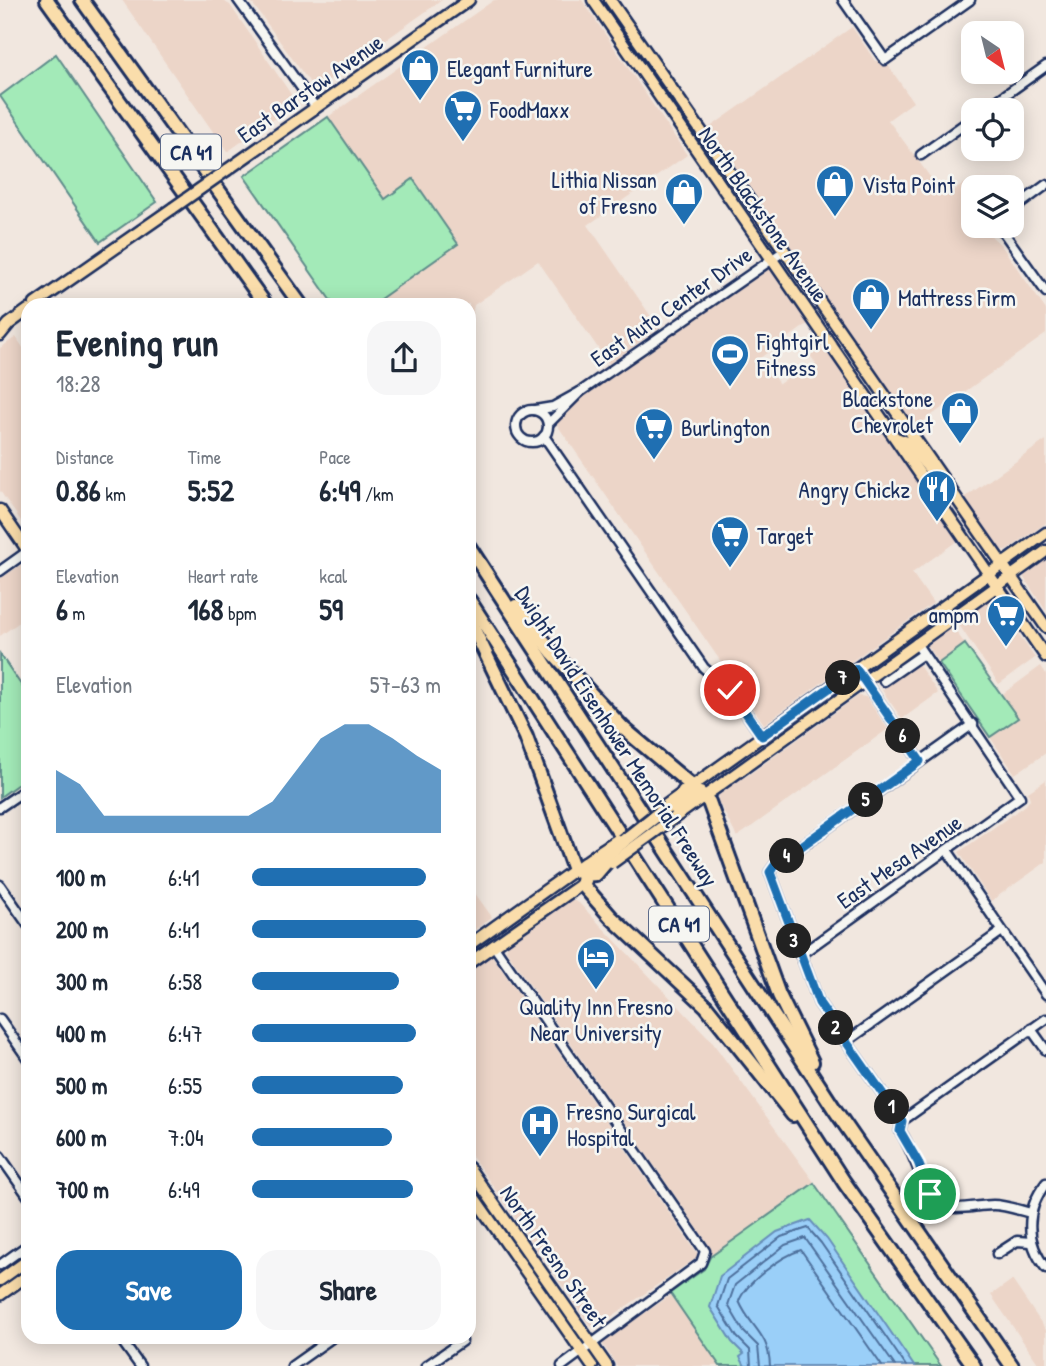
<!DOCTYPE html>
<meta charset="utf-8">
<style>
:root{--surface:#fff;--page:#f6f6f7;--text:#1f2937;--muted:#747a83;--accent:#1f6fb2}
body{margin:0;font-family:"Patrick Hand",sans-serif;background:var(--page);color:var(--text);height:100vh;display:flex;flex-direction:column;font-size:26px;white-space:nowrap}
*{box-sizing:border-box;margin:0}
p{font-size:23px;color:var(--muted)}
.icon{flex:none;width:38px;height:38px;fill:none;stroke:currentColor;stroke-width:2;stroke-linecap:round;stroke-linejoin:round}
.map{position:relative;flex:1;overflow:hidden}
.side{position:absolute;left:21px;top:298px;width:455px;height:1046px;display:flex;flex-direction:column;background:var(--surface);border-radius:21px;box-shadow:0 4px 18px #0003}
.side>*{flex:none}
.needle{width:46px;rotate:145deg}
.controls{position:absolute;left:961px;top:21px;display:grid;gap:14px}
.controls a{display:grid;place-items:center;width:63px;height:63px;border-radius:14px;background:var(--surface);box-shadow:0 4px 18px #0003;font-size:35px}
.pin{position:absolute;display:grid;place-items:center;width:60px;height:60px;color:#fff;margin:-30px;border:4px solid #fff;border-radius:50%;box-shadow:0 2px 7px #0007}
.km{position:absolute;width:35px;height:35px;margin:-18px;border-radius:50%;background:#222;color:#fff;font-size:19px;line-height:35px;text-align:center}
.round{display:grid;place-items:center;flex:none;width:74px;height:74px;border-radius:21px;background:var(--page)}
.head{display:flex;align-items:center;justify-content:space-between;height:119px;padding:0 35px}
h1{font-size:38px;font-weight:800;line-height:52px}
.stats{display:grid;grid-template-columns:repeat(3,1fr);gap:10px;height:119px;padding:7px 35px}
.stats div{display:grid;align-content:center}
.stats b{font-size:30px;font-weight:800}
.stats small{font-size:19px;font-weight:400}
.stats p{font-size:19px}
.chart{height:196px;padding:14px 35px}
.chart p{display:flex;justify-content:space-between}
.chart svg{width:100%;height:126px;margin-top:7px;fill:var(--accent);opacity:.7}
.primary-button{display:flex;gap:14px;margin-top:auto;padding:14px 35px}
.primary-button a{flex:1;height:80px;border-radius:21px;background:var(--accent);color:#fff;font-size:28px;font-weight:800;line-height:80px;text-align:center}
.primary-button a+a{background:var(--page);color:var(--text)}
ul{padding:0 35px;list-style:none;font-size:23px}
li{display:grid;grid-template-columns:112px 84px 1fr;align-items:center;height:52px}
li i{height:18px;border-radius:9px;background:var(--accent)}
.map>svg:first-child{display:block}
.built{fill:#ecd5c8}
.green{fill:#a3eab8;stroke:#5f8c8b;stroke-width:2}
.water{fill:#9acff8;stroke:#678fba;stroke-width:2}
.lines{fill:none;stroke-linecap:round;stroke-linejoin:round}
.shore{stroke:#4e6f9c;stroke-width:2}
.minor-casing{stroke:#1b2f5e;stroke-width:13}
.major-casing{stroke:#1b2f5e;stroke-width:15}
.highway-casing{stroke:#1b2f5e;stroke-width:18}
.minor{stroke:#f6f6f2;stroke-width:8}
.major{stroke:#faddab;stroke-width:10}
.highway{stroke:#faddab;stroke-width:12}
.major-bridge-casing{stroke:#1b2f5e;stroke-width:15;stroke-linecap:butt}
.highway-bridge-casing{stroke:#1b2f5e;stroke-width:18;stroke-linecap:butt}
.major-bridge{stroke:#faddab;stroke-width:10}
.highway-bridge{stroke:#faddab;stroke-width:12}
.route-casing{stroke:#fff;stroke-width:14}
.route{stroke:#1f6fb2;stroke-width:9}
.labels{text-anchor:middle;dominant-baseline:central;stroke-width:5;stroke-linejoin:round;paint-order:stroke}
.shield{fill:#f6f6f2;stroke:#5d6b8a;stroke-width:2}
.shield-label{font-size:21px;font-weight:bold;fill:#1b2f5e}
.poi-label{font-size:23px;fill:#1b2f5e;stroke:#f6f6f2;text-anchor:start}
.street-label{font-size:23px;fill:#1b2f5e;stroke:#f6f6f2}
</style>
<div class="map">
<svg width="1046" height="1366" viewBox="0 0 1046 1366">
<rect width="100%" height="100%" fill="#f1e7df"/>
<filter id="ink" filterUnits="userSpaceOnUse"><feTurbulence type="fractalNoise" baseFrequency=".0143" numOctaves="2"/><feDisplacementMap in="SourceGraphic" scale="14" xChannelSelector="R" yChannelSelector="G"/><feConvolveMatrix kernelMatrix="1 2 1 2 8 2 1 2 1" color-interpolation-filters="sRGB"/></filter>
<g filter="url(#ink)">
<g class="built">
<path d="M122,0H221L230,5L297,103L227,152Z"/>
<path d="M250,0H442L315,90Z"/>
<path d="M494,0H582L687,155L588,225L659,328L609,364L538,261L474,305L469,333V304H373L458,244L385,200L328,117Z"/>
<path d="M852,27L875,61L886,62L913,102L888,120L945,197L968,181L973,189V226H987L991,236L1001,245L1046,310V334L915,427L709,128Z"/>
<path d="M768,264L809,323L760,358L779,384L793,374L796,378L816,364L810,355L823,345L957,541L912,573L933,603L764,724L551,416Z"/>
<path d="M16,337L28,355V531L0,491V348Z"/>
<path d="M1046,440V523L1006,551L1000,550L964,498Z"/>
<path d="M1046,559V611L1024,578L1025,573Z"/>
<path d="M21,565L28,573V616L0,636V579Z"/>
<path d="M988,600L996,601L1035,658L999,684L957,622Z"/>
<path d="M952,626L965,644L939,663L926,644Z"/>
<path d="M918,664L938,693L902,719L882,690Z"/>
<path d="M1041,666L1046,674V753L1015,774L990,737L1017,718L1001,695Z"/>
<path d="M858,696L866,697L888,729L737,837L718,801V792L747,776Z"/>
<path d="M1046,780V862L991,901L959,852L1026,805L1030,799L1028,792Z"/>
<path d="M469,885L492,917L473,931L469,925Z"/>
<path d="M572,900L579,903L710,1039L814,1182L710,1257L707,1242L506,950L508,944Z"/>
<path d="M491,954L699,1256L595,1328L590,1326L469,1152V970Z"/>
<path d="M1012,1280L1046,1330V1366H1040L991,1295Z"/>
<path d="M671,1295L720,1366H617L602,1343Z"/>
</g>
<g class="green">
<path d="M56,54L157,202L100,242L0,96Z"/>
<path d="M328,117L385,199L413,179L458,244L373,304H333L244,176Z"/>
<path d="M965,644L1018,718L990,737L939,663Z"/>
<path d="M0,654L28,695V777L0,797Z"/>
<path d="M814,1183L941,1366H720L670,1293L704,1269L710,1257Z"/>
</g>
<path class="water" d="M810,1220L827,1239L914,1366H745L740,1357L744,1354L732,1342L710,1307L720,1276L777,1232Z"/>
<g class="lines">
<g class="shore">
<path d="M751,1366L750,1350L737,1337L718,1306L727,1279L781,1237L808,1228L821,1243L906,1366"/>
<path d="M760,1366L758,1346L744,1332L728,1305L735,1285L785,1245L805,1238L895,1366"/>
<path d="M770,1366C769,1333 751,1329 739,1301C746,1283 781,1256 801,1250L882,1366"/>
</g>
<defs>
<g id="minor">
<path d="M238,0L316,108"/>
<path d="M843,0L885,60L970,0"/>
<path d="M984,110L1046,66"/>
<path d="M921,155L973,118"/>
<path d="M1012,210L1046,185"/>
<path d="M999,226L1046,292"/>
<path d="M535,410L553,407L580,392L784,251"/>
<circle cx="532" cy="426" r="16"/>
<path d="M548,424L580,392"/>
<path d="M544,436L704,668L730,690L762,736"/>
<path d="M0,571L28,551"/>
<path d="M856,669L920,761"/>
<path d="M884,681L923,654"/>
<path d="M0,807L28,788"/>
<path d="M947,850L1046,994"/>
<path d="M0,885L28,925"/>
<path d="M494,946L705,1251L701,1263L562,1366"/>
<path d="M800,955L1020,797L916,643"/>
<path d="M0,1019L28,1059"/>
<path d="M1031,1029L1046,1050"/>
<path d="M846,1042L1002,931"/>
<path d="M902,1121L819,1003L770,872L775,865L973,724"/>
<path d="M902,1121L900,1131C913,1150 917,1171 928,1191C942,1218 969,1205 993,1205C1005,1205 1019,1210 1031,1213"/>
<path d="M902,1121L1046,1019"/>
<path d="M0,1156L28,1196"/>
<path d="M1046,1183C1025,1210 1025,1242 1046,1268"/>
<path d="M997,1254L1017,1241L1031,1242"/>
<path d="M0,1265L28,1245"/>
<path d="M119,1337L140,1366"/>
<path d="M292,1366L333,1337"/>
<path d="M426,1366L462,1341L459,1337"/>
</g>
<g id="major">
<path d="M593,0L1046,657"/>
<path d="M610,0L1046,627"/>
<path d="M227,170L469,0"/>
<path d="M35,304L173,208"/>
<path d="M0,335L9,324L28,310"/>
<path d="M896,438L907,442L940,482"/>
<path d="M0,510L28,551"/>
<path d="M666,805L1046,533"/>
<path d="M674,818L1046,551"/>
<path d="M469,945L602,850"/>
<path d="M469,963L586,881"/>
<path d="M469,1168L607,1366"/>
<path d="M469,1190L592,1366"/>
<path d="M0,1280L28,1260"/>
<path d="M0,1295L28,1275"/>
</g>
<g id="highway">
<path d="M47,0L265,304"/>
<path d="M82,0L300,304"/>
<path d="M469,547L835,1110L1012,1366"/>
<path d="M469,600L844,1182L974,1366"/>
<path d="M516,606L553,653L623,728L692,786L689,798L671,812"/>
<path d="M469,619L526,737L574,870L584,875L596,874L608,860"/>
<path d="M684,792L700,793L709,802L779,995L812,1062"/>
<path d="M606,855L587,870L582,884L611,917L706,1006L793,1115"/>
</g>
</defs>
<use href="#minor" class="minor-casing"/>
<use href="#major" class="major-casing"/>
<use href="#highway" class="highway-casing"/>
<use href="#minor" class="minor"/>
<use href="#major" class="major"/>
<use href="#highway" class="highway"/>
<defs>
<g id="major-bridge">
<path d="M173,208L227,170"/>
<path d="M602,850L617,840"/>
<path d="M612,863L674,818"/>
</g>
<path id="highway-bridge" d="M606,855L667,807"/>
</defs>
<use href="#major-bridge" class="major-bridge-casing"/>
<use href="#highway-bridge" class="highway-bridge-casing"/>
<use href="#major-bridge" class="major-bridge"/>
<use href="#highway-bridge" class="highway-bridge"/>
</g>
</g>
<g class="lines" filter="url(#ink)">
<defs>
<path id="route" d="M730,690L762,736L856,669L920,761L775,865L770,872L819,1003L902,1121L900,1131L918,1162L930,1194"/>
</defs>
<use href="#route" class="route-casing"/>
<use href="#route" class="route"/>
</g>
<defs>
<symbol id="shop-pin" viewBox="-11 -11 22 30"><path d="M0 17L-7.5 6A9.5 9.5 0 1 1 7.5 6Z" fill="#1f6fb2" stroke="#f6f6f2"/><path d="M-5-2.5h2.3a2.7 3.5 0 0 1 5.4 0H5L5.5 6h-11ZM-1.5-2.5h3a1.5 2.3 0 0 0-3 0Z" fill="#fff"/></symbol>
<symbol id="supermarket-pin" viewBox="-11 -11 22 30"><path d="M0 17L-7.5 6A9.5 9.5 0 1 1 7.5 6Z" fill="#1f6fb2" stroke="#f6f6f2"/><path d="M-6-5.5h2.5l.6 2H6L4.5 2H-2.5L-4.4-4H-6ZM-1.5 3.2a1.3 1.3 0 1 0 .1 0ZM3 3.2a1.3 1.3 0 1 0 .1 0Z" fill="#fff"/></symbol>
<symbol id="stadium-pin" viewBox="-11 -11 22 30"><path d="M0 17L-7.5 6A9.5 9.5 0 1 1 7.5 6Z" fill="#1f6fb2" stroke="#f6f6f2"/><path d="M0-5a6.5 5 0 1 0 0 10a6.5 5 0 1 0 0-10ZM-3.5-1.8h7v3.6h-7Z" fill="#fff"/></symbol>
<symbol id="restaurant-pin" viewBox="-11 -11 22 30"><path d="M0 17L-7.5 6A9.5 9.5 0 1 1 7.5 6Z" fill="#1f6fb2" stroke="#f6f6f2"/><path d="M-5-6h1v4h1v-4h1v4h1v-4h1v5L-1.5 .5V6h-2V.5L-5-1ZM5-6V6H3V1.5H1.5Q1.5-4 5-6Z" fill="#fff"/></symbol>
<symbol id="hotel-pin" viewBox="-11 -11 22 30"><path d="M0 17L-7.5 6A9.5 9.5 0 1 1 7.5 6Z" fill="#1f6fb2" stroke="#f6f6f2"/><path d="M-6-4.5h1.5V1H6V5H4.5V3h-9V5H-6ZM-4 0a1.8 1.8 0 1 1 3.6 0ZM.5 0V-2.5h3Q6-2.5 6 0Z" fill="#fff"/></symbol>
<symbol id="hospital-pin" viewBox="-11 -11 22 30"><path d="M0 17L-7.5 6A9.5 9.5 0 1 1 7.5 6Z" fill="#1f6fb2" stroke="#f6f6f2"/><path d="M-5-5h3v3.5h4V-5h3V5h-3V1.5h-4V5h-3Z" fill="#fff"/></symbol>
</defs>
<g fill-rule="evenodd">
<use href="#shop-pin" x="398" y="46" width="44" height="60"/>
<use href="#supermarket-pin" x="441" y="87" width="44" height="60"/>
<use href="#shop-pin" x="813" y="162" width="44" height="60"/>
<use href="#shop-pin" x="662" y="170" width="44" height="60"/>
<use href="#shop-pin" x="849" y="275" width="44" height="60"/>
<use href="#stadium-pin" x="708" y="332" width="44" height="60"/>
<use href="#shop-pin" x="938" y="389" width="44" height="60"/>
<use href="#supermarket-pin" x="632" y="405" width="44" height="60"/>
<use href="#restaurant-pin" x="915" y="467" width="44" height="60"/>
<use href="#supermarket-pin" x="708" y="513" width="44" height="60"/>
<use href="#supermarket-pin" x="984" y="592" width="44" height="60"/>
<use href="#hotel-pin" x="574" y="935" width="44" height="60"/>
<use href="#hospital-pin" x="518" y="1102" width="44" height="60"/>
</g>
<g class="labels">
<g class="shield">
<rect x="161" y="134.5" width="60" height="35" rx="5"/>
<rect x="649" y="906.5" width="60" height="35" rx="5"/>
</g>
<g class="shield-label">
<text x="191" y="152">CA 41</text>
<text x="679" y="924">CA 41</text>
</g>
<g class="poi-label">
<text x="447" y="68">Elegant Furniture</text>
<text x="490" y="109">FoodMaxx</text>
<text x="657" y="179" text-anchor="end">Lithia Nissan<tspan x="657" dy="26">of Fresno</tspan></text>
<text x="862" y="184">Vista Point</text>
<text x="898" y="297">Mattress Firm</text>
<text x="757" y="341">Fightgirl<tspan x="757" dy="26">Fitness</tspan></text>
<text x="933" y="398" text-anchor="end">Blackstone<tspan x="933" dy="26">Chevrolet</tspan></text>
<text x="681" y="427">Burlington</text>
<text x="910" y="489" text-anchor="end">Angry Chickz</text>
<text x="757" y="535">Target</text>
<text x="979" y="614" text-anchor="end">ampm</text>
<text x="596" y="1006" text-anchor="middle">Quality Inn Fresno<tspan x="596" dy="26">Near University</tspan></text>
<text x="567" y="1111">Fresno Surgical<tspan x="567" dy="26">Hospital</tspan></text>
</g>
<g class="street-label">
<text transform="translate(310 88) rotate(-35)">East Barstow Avenue</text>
<text transform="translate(764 214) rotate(55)">North Blackstone Avenue</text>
<text transform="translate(671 306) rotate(-35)">East Auto Center Drive</text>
<text transform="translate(617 736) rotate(57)">Dwight David Eisenhower Memorial Freeway</text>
<text transform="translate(899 861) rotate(-35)">East Mesa Avenue</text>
<text transform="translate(554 1256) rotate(55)">North Fresno Street</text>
</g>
</g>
</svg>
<div class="controls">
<a><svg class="needle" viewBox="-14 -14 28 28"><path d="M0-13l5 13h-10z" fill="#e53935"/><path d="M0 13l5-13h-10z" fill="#747a83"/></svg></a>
<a><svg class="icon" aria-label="locate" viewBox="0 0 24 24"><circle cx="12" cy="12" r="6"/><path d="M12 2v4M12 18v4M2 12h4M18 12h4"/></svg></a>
<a><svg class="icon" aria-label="layers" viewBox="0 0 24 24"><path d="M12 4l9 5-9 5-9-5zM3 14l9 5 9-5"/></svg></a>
</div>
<div class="pin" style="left:930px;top:1194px;background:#1e9e55"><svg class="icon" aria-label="arrive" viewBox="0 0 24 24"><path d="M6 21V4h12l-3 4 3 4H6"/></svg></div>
<div class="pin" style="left:730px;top:690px;background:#d93025"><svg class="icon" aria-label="check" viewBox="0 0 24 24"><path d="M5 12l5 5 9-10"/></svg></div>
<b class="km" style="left:892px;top:1107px">1</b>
<b class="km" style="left:836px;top:1028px">2</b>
<b class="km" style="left:794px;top:941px">3</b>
<b class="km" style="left:787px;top:856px">4</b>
<b class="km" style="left:866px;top:800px">5</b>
<b class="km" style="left:903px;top:736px">6</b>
<b class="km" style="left:843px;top:678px">7</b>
<section class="side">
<div class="head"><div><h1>Evening run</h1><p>18:28</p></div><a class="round"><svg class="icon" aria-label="share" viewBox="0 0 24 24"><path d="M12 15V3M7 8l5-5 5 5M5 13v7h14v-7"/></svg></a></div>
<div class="stats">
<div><p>Distance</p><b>0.86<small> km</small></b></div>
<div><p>Time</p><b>5:52</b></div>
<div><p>Pace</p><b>6:49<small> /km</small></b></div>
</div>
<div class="stats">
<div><p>Elevation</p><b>6<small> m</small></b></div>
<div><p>Heart rate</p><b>168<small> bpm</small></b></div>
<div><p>kcal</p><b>59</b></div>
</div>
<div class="chart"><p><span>Elevation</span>57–63 m</p>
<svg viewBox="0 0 160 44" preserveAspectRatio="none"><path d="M0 44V22L10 27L20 38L30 38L40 38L50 38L60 38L70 38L80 38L90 33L100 22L110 11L120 6L130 6L140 11L150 17L160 22V44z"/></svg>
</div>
<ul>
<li><b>100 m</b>6:41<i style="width:92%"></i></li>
<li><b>200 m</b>6:41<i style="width:92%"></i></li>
<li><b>300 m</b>6:58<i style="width:78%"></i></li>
<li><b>400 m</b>6:47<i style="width:87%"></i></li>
<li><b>500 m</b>6:55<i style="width:80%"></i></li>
<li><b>600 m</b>7:04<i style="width:74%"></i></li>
<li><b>700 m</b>6:49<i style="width:85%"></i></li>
</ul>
<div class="primary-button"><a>Save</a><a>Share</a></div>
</section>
</div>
